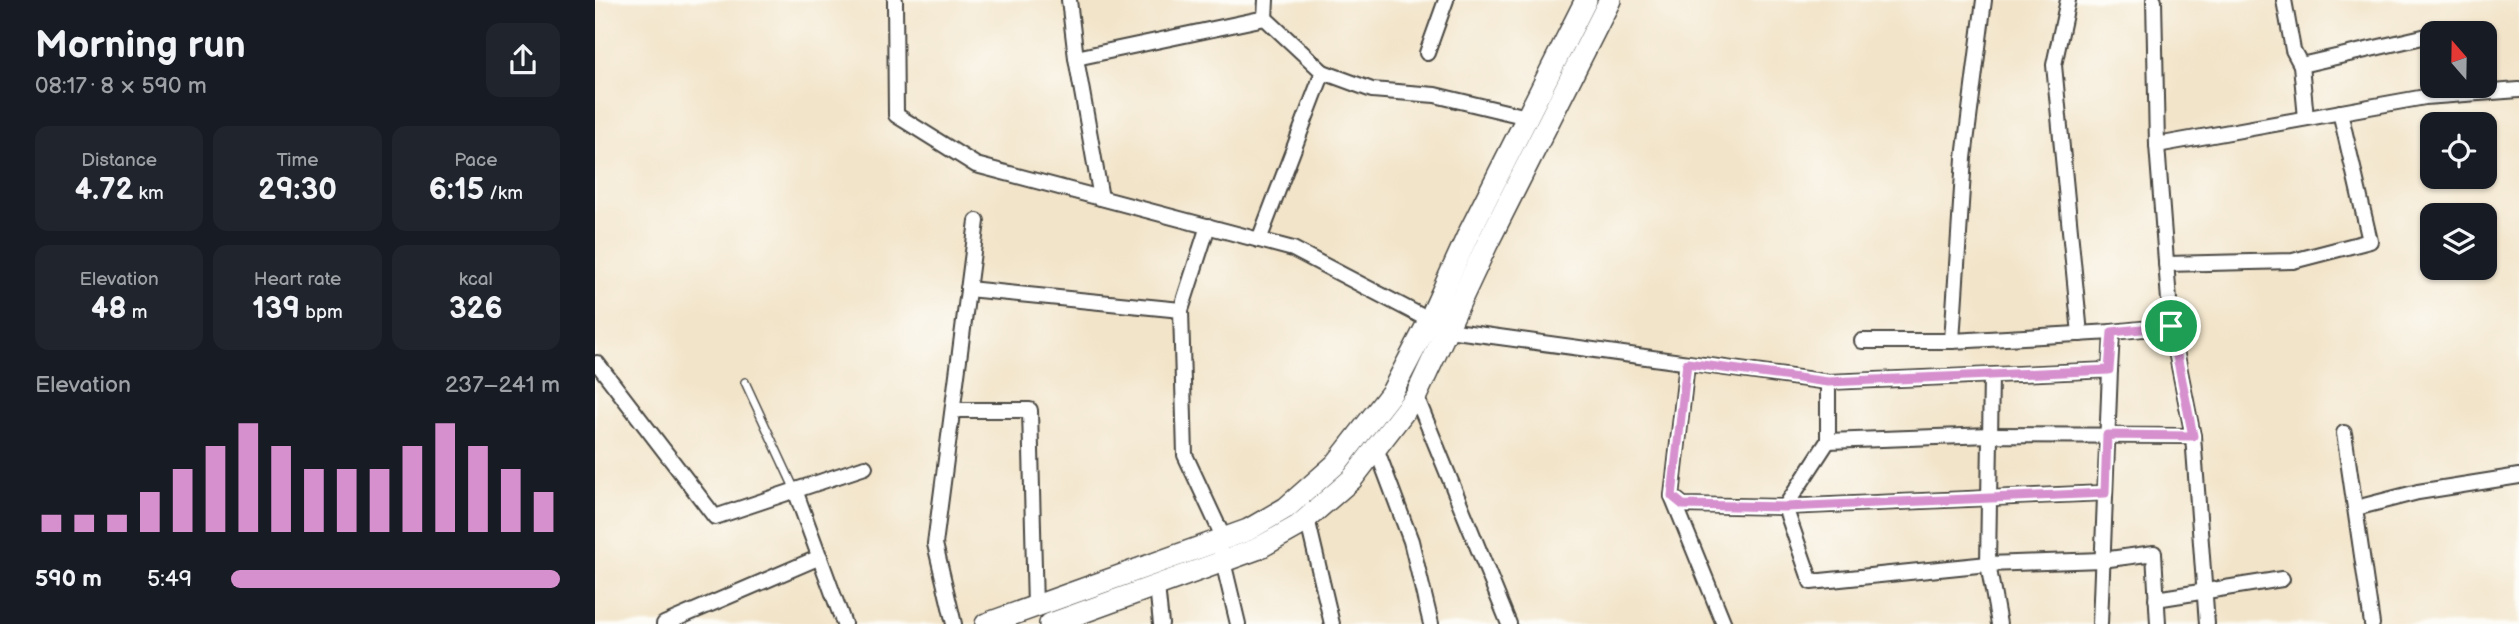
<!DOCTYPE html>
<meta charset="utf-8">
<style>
:root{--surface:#171b24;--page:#20242c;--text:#f1f3f6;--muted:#9ea1a6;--accent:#d690ce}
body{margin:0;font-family:"Balsamiq Sans",sans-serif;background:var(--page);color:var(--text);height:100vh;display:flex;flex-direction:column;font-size:26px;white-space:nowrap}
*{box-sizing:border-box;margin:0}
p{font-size:23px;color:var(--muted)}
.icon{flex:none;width:38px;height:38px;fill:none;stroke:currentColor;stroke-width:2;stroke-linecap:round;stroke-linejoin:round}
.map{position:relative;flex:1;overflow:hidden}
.side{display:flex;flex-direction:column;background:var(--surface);width:595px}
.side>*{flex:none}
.needle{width:46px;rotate:340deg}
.tools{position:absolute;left:1825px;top:21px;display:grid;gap:14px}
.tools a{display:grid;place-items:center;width:77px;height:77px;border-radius:14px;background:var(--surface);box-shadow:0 2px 5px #0004;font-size:35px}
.pin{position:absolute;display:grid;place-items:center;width:60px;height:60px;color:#fff;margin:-30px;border:4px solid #fff;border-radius:50%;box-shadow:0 2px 7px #0007}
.round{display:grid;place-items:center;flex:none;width:74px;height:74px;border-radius:14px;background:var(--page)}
.head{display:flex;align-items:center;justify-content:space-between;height:119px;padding:0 35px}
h1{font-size:38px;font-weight:700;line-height:52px}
.stats{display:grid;grid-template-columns:repeat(3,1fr);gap:10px;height:119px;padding:7px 35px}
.stats div{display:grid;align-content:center;border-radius:14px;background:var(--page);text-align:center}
.stats b{font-size:30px;font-weight:700}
.stats small{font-size:19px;font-weight:400}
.stats p{font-size:19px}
.chart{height:196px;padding:14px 35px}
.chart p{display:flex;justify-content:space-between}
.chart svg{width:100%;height:126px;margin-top:7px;stroke:var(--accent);stroke-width:6}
ul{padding:0 35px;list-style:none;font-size:23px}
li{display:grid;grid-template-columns:112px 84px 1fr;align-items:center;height:52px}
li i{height:18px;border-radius:9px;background:var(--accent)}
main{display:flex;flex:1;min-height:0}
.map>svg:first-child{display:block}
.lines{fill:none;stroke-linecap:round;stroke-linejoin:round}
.service-casing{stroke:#494743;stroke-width:10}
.minor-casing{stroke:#494743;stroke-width:18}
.primary-casing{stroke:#494743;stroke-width:24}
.service{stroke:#fff;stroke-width:7}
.minor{stroke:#fff;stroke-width:14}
.primary{stroke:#fff;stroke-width:21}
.route-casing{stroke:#fff;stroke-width:14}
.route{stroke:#d690ce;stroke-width:9}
</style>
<main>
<section class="side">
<div class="head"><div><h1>Morning run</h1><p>08:17 · 8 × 590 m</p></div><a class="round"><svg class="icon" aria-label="share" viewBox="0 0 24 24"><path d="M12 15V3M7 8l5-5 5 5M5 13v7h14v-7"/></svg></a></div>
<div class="stats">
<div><p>Distance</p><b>4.72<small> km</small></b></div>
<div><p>Time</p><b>29:30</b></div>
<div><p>Pace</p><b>6:15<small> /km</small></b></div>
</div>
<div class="stats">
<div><p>Elevation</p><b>48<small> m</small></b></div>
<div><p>Heart rate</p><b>139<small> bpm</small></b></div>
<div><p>kcal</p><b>326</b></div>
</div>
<div class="chart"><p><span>Elevation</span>237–241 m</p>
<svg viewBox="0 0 160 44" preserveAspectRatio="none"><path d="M5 44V38M15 44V38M25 44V38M35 44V30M45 44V22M55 44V14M65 44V6M75 44V14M85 44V22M95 44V22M105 44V22M115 44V14M125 44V6M135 44V14M145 44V22M155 44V30"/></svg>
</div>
<ul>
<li><b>590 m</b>5:49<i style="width:100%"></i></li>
</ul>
</section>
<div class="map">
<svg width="1924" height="624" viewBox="0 0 1924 624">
<rect width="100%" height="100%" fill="#fdfcf7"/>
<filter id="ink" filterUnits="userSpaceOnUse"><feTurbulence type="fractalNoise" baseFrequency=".0143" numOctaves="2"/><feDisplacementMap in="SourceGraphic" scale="14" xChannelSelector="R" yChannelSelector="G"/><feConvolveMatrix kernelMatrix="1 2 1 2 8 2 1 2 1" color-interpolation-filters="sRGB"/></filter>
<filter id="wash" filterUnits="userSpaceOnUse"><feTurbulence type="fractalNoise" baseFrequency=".00686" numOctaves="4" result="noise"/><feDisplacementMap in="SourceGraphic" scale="28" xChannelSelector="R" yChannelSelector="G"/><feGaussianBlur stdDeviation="1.57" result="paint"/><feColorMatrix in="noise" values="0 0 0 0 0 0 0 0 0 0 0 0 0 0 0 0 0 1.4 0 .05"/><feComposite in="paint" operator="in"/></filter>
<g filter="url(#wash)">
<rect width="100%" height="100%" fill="#f2e4c9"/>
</g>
<g filter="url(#ink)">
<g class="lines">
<defs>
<path id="service" d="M150,382L200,490"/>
<g id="minor">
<path d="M300,0L301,115L381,165L698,249L853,330L1233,382L1515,370L1505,624"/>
<path d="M474,0L481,58L506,198"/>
<path d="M1473,0L1459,65L1485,334"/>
<path d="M1559,0L1562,145L1830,97L1924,90"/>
<path d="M1689,0L1698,50L1706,65L1711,118"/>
<path d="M670,18L671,0"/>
<path d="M832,53L851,0"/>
<path d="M481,58L670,18L728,72"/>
<path d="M1706,65L1832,36"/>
<path d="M664,240L728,72L777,90L840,95L932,117"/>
<path d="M1571,264L1698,261L1775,241L1745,112"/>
<path d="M373,289L586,310L590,455L629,539"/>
<path d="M586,310L613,226"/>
<path d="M1576,326L1598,436"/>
<path d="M1267,341H1357L1369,158L1389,0"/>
<path d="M1357,341L1517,332"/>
<path d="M1092,363L1077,496L1129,624"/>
<path d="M0,365L2,363L120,517L270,467"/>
<path d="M1515,370L1517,332L1576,326L1562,145"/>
<path d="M1396,376L1393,564L1404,624"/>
<path d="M821,396L914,624"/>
<path d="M358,410H435L440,607"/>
<path d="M1749,433L1777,624"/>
<path d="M1233,441L1395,435L1598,436L1612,624"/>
<path d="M781,448L816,541L836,624"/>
<path d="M200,490L249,624"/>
<path d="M1077,496L1088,505L1190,507L1510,493"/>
<path d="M1190,507L1216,582L1393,564L1507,560L1559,553L1563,624"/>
<path d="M1190,507L1233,441V382"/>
<path d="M1761,508L1823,492L1924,476"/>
<path d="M712,518L737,624"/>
<path d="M626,553L643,624"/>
<path d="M562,586L566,624"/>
<path d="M1561,599L1687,579"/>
<path d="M69,624L225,557"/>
<path d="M359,624L340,544L382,221"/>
</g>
<g id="primary">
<path d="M391,624L653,530L691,508L741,464L797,392L834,321L873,235L991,0"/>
<path d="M455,624L662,549L703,526L757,479L821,396L892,244L1015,0"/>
</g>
</defs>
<use href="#service" class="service-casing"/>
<use href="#minor" class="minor-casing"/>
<use href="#primary" class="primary-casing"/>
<use href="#service" class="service"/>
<use href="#minor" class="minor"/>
<use href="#primary" class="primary"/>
</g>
</g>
<g class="lines" filter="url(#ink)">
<defs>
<path id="route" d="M1576,326L1598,436L1512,435L1510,493L1190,507L1088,505L1077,496L1092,363L1233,382L1514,370L1517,332Z"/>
</defs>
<use href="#route" class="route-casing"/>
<use href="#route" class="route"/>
</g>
</svg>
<div class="tools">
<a><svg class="needle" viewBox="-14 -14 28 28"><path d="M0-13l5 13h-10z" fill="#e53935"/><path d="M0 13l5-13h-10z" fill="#9ea1a6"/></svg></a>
<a><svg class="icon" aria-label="locate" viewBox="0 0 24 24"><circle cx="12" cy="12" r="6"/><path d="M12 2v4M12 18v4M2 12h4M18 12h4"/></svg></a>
<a><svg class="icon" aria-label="layers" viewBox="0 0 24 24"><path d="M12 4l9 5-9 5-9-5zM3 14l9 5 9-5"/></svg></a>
</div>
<div class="pin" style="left:1576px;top:326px;background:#1e9e55"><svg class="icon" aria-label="arrive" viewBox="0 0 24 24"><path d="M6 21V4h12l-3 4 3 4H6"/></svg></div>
</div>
</main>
